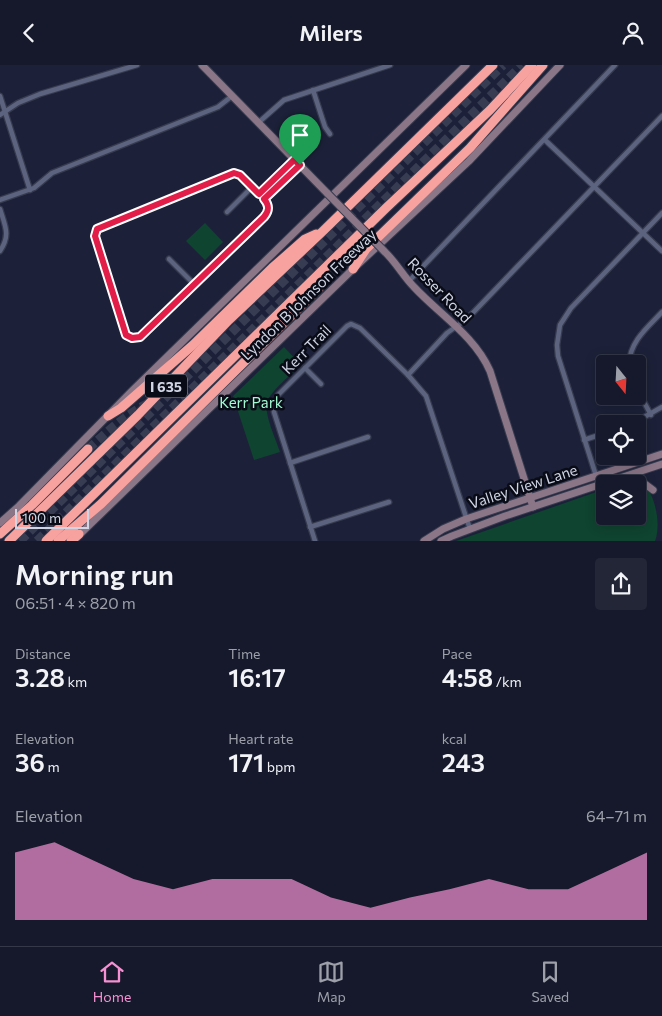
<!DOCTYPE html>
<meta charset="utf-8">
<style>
:root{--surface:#15192b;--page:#222637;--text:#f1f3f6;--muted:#9da0a9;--line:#343847;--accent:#f591d2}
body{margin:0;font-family:Commissioner,sans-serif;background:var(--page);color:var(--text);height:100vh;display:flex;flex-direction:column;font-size:19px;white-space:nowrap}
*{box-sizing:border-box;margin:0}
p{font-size:16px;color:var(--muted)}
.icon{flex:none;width:28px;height:28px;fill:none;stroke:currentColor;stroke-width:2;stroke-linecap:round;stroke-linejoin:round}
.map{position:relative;height:476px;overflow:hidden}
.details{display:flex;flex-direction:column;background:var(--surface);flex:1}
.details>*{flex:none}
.needle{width:32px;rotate:162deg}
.buttons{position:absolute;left:596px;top:290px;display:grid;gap:10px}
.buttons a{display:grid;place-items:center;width:50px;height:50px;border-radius:5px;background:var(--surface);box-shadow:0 2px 12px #0003,0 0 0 1px var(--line);font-size:25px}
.scale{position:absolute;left:15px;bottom:12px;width:74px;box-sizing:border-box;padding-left:5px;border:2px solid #d0d5e5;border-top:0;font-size:14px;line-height:18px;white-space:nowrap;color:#d0d5e5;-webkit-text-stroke:4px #090c16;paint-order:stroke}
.pin{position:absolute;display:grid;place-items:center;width:42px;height:42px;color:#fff;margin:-51px -21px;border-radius:50% 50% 50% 0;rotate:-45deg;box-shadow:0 0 5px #0007}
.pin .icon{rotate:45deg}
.round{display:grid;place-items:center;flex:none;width:52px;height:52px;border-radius:5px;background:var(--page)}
.summary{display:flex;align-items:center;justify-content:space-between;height:85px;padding:0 15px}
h1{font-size:28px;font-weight:600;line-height:38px}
.figures{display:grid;grid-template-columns:repeat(3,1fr);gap:8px;height:85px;padding:5px 15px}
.figures div{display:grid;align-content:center}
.figures b{font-size:25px;font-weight:600}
.figures small{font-size:14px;font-weight:400}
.figures p{font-size:14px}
.chart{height:140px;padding:10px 15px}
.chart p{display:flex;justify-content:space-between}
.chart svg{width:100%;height:90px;margin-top:5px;fill:var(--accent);opacity:.7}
header{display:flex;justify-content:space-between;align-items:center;height:65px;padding:0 15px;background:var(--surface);font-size:22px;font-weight:600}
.dock{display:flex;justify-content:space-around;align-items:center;height:70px;border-top:1px solid var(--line);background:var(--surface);font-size:14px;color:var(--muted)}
.dock a{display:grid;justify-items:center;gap:2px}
.dock .on{color:var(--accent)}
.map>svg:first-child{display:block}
.green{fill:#0f4430}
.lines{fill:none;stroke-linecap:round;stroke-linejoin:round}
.highway-tunnel{stroke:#373c53;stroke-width:9;stroke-dasharray:9 4.5;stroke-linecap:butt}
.street-casing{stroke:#373b4f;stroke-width:7}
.secondary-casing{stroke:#373b4f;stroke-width:9}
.highway-casing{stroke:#373b4f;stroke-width:11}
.street{stroke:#5c637e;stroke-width:4.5}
.secondary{stroke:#8b7688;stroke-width:7}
.highway{stroke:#f8a29f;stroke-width:9}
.secondary-bridge-casing{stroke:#373b4f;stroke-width:9;stroke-linecap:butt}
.secondary-bridge{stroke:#8b7688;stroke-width:7}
.route-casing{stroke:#fff;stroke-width:10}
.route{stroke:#e11d48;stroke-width:6}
.labels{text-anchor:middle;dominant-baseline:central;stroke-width:5;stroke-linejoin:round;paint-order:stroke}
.shield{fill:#090c16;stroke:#9499a7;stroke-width:1}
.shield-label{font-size:14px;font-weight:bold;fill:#d0d5e5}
.street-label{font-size:15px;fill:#d0d5e5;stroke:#090c16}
.park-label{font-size:15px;fill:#a1fad1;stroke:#090c16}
</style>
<header><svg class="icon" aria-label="back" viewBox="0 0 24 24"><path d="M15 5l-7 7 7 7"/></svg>Milers<svg class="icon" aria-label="person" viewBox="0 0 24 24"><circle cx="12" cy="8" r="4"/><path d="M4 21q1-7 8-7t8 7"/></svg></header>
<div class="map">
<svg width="662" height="476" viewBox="0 0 662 476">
<rect width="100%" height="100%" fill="#1c2139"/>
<g class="green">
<path d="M205,158L223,177L205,195L186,176Z"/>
<path d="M284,282L301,300C292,309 270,326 267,338C264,349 276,375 280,387L254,395L233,331Z"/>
<path d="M628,416L643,418C646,422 650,427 652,432C657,444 660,463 655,476H456L605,424V451H638V419H620Z"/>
</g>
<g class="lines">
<g class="highway-tunnel">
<path d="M319,223L339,200L352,179"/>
<path d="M88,384C106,368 125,350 147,339"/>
<path d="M20,476L503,0"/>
<path d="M37,476L522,0"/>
</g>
<defs>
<g id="street">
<path d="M313,25L325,62L330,69"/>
<path d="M0,31L30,125"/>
<path d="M0,50L18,38L40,29L137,0"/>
<path d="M258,58L284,35L390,0"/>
<path d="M545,75L662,186"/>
<path d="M234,108L240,110L267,138L268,145L267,148L140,272L132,273L126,270L95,171L97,164Z"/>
<path d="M259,129L295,95"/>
<path d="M264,134L299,100"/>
<path d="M0,135L34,123L52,108L218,42L232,31"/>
<path d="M0,144C5,161 11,170 0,186"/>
<path d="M227,147L252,122"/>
<path d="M169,194L194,219"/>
<path d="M409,216L615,0"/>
<path d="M629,299C630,276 648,262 662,247"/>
<path d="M305,303L321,319"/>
<path d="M408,310L447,268L467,254L662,51"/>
<path d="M638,326L651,350"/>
<path d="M632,359L662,342"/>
<path d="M584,375L605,368"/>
<path d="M290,398L368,372"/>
<path d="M599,420L558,291L557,280L560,260L571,243L662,148"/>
<path d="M310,462L389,437"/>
<path d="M315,476L274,347V337L278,330L347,261L351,259L360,263L408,310L426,331L470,464"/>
</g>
<g id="secondary">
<path d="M202,0L328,129"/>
<path d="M384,186C396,197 403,211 414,222C439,249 475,271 490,306L533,442"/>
<path d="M626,412L641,416L653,425"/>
<path d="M0,458L19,441L132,326L466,0"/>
<path d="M76,473L353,204L469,96L560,0"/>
<path d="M424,476L443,464L466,454L662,389"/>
<path d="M441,476L452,471L505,451L662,399"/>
</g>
<g id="highway">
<path d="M353,204L366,184L470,83L543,0"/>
<path d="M108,351L121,343L193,280L272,203L305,174L316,169"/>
<path d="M0,469L32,440L88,384"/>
<path d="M9,476L138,350L229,255L323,166L493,0"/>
<path d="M46,476L386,143L490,45L532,0"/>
<path d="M58,476L101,439L319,223"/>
<path d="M71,476L79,469"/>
</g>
</defs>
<use href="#street" class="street-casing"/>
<use href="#secondary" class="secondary-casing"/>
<use href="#highway" class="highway-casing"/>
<use href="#street" class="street"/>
<use href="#secondary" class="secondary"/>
<use href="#highway" class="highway"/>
<defs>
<path id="secondary-bridge" d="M328,129L384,186"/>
</defs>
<use href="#secondary-bridge" class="secondary-bridge-casing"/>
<use href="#secondary-bridge" class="secondary-bridge"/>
</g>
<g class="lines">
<defs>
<path id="route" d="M294,95L300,100L264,134C270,141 269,146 264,152L140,272L132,273L126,270L95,171L97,164L234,108L240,110L259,129Z"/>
</defs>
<use href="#route" class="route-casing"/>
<use href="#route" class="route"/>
</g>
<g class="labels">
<rect class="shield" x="145" y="309.5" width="42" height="23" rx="4"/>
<g class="shield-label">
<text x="166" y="321">I 635</text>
</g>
<g class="street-label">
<text transform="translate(440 225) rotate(46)">Rosser Road</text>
<text transform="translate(308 229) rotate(-44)">Lyndon B Johnson Freeway</text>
<text transform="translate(306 284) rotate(-45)">Kerr Trail</text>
<text transform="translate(523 421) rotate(-18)">Valley View Lane</text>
</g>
<g class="park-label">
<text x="251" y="337">Kerr Park</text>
</g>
</g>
</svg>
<div class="buttons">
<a><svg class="needle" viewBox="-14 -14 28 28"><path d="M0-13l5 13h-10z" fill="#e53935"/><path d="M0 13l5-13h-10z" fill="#9da0a9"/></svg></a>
<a><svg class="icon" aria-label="locate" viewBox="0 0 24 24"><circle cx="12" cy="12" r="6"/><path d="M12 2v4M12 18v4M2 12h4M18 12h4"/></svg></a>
<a><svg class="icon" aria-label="layers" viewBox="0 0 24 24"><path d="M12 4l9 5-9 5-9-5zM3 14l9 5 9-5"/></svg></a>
</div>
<div class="scale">100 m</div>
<div class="pin" style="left:300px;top:100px;background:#1e9e55"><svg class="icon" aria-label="arrive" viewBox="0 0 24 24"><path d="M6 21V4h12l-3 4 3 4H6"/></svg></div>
</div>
<section class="details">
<div class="summary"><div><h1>Morning run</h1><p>06:51 · 4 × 820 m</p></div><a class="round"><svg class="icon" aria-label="share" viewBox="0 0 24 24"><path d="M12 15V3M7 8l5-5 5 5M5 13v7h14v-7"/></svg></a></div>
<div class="figures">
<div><p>Distance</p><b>3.28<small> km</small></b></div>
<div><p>Time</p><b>16:17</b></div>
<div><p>Pace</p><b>4:58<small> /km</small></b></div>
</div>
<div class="figures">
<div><p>Elevation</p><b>36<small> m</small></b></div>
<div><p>Heart rate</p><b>171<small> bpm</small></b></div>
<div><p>kcal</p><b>243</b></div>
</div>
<div class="chart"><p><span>Elevation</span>64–71 m</p>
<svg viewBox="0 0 160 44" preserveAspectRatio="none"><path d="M0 44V11L10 6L20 15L30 24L40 29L50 24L60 24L70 24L80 33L90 38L100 33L110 29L120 24L130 29L140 29L150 20L160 11V44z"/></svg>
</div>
</section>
<nav class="dock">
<a class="on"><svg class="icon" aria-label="home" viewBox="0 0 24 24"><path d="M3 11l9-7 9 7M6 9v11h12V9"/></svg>Home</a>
<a><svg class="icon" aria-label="map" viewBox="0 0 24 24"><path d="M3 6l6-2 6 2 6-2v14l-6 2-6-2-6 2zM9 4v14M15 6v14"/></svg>Map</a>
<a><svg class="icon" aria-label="saved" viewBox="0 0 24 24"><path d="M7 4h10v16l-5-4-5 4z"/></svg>Saved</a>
</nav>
